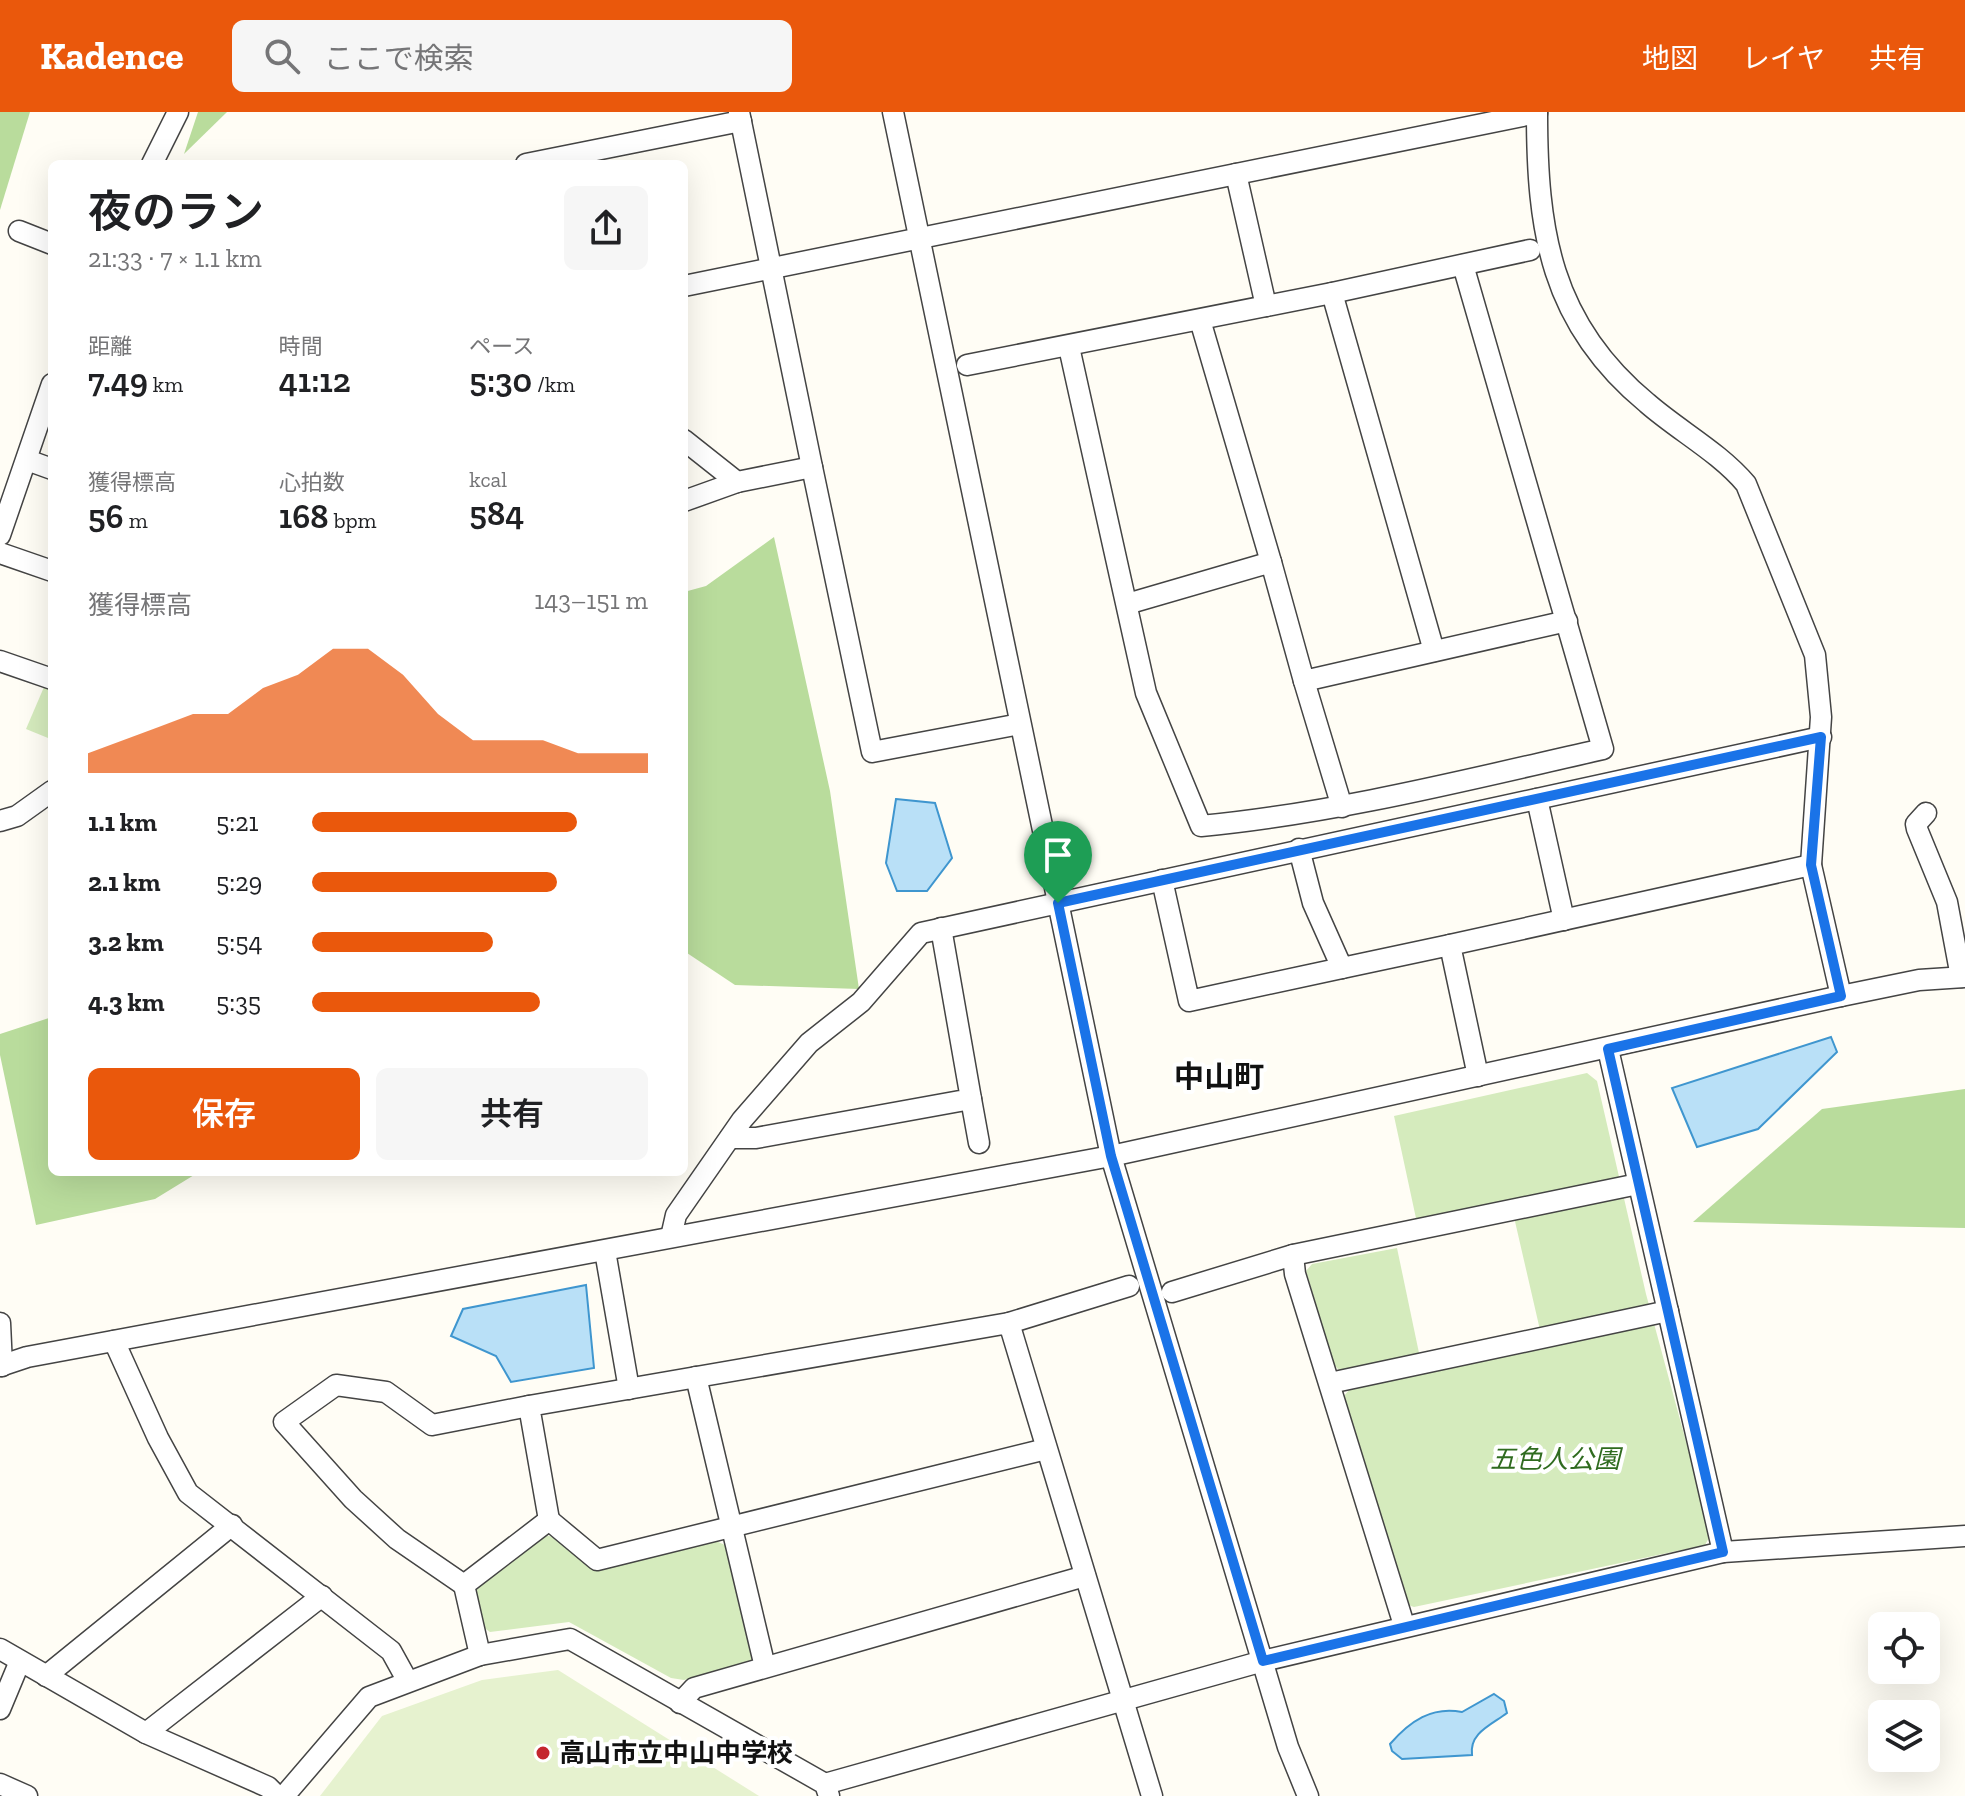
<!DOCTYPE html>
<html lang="ja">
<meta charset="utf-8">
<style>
:root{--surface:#fff;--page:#f6f6f6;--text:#202124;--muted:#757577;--accent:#ea580c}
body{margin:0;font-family:"Zilla Slab","Noto Sans JP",serif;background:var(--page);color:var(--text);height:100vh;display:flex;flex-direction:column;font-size:30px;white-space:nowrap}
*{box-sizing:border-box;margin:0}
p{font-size:26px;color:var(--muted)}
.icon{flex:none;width:44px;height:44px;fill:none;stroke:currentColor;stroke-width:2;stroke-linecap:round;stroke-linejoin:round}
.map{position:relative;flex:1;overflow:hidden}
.panel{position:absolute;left:48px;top:48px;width:640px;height:1016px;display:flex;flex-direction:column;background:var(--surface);border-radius:12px;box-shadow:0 8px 32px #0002}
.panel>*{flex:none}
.controls{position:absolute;left:1868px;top:1500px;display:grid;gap:16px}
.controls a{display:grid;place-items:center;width:72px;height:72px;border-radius:12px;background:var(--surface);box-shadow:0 8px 32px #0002;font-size:40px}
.pin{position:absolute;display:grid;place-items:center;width:68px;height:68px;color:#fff;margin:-82px -34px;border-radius:50% 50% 50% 0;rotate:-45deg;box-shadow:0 0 8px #0007}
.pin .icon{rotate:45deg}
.round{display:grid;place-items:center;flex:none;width:84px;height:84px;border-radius:12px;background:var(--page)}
.headline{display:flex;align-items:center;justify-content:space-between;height:136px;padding:0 40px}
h1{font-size:44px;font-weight:600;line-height:60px}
.figures{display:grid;grid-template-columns:repeat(3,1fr);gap:12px;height:136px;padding:8px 40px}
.figures div{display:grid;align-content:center}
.figures b{font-size:34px;font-weight:600}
.figures small{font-size:22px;font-weight:400}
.figures p{font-size:22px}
.chart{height:224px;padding:16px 40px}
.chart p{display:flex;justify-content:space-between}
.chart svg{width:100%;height:144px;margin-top:8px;fill:var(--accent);opacity:.7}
.action{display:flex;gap:16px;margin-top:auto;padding:16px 40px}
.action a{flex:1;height:92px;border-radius:12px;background:var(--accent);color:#fff;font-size:32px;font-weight:600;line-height:92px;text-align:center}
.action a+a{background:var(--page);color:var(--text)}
ul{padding:0 40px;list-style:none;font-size:26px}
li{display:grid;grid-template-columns:128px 96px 1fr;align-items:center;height:60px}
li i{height:20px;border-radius:10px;background:var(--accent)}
header{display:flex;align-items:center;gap:48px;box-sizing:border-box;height:112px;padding:0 40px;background:var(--accent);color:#fff}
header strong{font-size:38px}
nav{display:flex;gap:44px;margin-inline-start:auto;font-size:28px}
.search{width:560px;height:72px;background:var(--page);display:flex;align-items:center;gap:20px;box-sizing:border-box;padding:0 28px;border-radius:12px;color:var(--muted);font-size:30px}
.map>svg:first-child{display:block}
.green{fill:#d5ebbd}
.forest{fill:#b9dc9c}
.pitch{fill:#e6f2cf}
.water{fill:#b9e0f7;stroke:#3f96cf;stroke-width:2}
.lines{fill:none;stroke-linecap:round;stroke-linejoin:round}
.minor-casing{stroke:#444;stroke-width:23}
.minor{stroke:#fff;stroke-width:20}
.route-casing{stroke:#fff;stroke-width:16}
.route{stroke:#1a73e8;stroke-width:10}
.poi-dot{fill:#c4262e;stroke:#fff;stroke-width:3}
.labels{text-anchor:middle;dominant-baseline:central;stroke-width:8;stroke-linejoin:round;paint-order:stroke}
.park-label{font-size:26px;font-style:italic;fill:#2f6b1f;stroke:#fff}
.poi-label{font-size:26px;font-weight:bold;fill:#111;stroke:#fff;text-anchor:start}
.quarter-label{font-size:30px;font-weight:bold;fill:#111;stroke:#fff}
</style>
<header>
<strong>Kadence</strong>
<div class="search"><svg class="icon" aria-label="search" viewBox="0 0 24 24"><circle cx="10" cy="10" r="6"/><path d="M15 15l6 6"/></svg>ここで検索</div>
<nav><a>地図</a><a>レイヤ</a><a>共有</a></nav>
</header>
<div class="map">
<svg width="1965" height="1684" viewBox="0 0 1965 1684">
<rect width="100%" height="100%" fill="#fffdf5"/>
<g class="green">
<path d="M44,575L52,578V624L48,626L26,617Z"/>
<path d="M1587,961L1597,969L1646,1182L1711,1422L1705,1433L1414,1495L1408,1493L1344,1284L1349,1278L1543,1231L1511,1092L1417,1111L1394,1004Z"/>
<path d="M1397,1136L1419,1241L1340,1259L1334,1253L1306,1159L1312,1152Z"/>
<path d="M544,1423L554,1425L597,1458L716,1429L725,1433L754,1544L749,1551L684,1568L671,1566L569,1510L490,1520L483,1515L475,1481L479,1472Z"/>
</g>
<g class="forest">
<path d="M0,0H30L0,98Z"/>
<path d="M198,0H227L184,42Z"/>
<path d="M774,425L830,679L859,877L735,873L684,839V480L706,474Z"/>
<path d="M52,905V1060H199L155,1087L36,1113L0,943V922Z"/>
<path d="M1965,977V1116L1693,1110L1822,997Z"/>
</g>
<path class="pitch" d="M558,1558L759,1684H320L382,1604L482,1568Z"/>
<g class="water">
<path d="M896,687L935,691L952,746L927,779H897L886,751Z"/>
<path d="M1831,925L1837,940L1758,1017L1697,1035L1672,976Z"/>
<path d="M586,1173L594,1256L511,1270L496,1244L451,1224L463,1197Z"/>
<path d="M1494,1582L1504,1589L1507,1601C1491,1613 1469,1621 1472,1643L1402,1647L1392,1639L1390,1632C1410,1609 1432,1594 1462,1600Z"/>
</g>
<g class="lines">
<defs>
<g id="minor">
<path d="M739,0L812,355"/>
<path d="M893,0L1111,1044L1288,1635L1308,1684"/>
<path d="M1537,0C1537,118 1550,211 1647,291C1679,319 1719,340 1746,372L1815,543L1821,605L1811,753L1841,884"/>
<path d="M152,52L178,0"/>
<path d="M526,52L741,9"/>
<path d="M1236,62L1266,194"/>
<path d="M19,119L52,132"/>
<path d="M684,174L1537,1"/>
<path d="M1332,181L1434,539"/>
<path d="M1200,208L1271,450"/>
<path d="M1069,235L1146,581L1201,714C1337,701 1470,667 1603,637L1463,153"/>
<path d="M967,253L1332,181L1530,138"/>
<path d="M684,328L737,370L812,355L872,640L1020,612"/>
<path d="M27,348L52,357"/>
<path d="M684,389L737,370"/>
<path d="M0,423L52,272"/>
<path d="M0,441L52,459"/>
<path d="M1127,492L1271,450L1304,569L1567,509"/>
<path d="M0,549L52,567"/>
<path d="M1304,569L1342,695"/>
<path d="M1537,687L1564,808"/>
<path d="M1926,701L1916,712L1917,717L1947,790L1961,865"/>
<path d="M0,709L17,704L52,679"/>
<path d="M1299,737L1313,791L1342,856L1450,833"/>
<path d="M1162,768L1189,889L1342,856"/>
<path d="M1608,937L1723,1440"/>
<path d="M1478,964L1450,833L1811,753"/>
<path d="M971,987L979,1031"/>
<path d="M730,1026H756L971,987L941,816"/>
<path d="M671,1125L676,1103L742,1008L809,931L861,890L921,821L1821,625"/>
<path d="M605,1139L629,1277"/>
<path d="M1172,1180L1293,1143"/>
<path d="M0,1211L2,1254"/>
<path d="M1009,1211L1129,1174"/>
<path d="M114,1229L158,1326L188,1381L391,1539L407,1568"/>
<path d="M0,1254L27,1245L1111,1044L1841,884L1919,868L1965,865"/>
<path d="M696,1265L765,1555"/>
<path d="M1330,1271L1668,1199"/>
<path d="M549,1408L597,1448L1046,1337"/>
<path d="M464,1473L397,1427L353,1387L284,1310L336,1273L386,1280L432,1313L529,1294"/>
<path d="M1404,1513L1295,1162L1293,1143L1638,1072"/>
<path d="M0,1537L146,1621L268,1675L277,1684"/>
<path d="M480,1543L464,1473L549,1408L529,1294L1009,1211L1152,1684"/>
<path d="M46,1564L232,1413"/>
<path d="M680,1591L694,1576L1085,1464"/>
<path d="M0,1597L20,1549"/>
<path d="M146,1621L322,1484"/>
<path d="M0,1672L27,1684"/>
<path d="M825,1672L1263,1549L1723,1440L1965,1424"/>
<path d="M284,1684L369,1585L480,1543L570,1527L825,1672L829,1684"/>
</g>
</defs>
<use href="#minor" class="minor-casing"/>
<use href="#minor" class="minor"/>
</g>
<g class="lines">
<defs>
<path id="route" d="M1821,625L1811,753L1841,884L1608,937L1723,1440L1263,1549L1111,1044L1058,791Z"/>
</defs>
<use href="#route" class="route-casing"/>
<use href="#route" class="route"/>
</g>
<circle class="poi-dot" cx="543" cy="1641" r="8"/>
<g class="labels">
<g class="park-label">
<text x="1555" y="1347">五色人公園</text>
</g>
<g class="poi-label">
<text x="559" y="1641">高山市立中山中学校</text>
</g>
<g class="quarter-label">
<text x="1219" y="965">中山町</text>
</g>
</g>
</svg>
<div class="controls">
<a><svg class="icon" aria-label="locate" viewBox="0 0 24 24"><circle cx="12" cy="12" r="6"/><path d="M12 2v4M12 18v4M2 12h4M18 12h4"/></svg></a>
<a><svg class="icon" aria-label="layers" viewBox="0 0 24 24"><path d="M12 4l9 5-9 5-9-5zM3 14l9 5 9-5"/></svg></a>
</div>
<div class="pin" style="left:1058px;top:791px;background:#1e9e55"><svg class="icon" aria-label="arrive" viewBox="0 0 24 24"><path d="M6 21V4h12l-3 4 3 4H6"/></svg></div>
<section class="panel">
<div class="headline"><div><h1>夜のラン</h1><p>21:33 · 7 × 1.1 km</p></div><a class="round"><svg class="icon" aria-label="share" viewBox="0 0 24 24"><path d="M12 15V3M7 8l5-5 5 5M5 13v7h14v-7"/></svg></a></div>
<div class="figures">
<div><p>距離</p><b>7.49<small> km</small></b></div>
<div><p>時間</p><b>41:12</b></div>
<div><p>ペース</p><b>5:30<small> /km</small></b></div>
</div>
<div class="figures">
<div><p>獲得標高</p><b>56<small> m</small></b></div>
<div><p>心拍数</p><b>168<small> bpm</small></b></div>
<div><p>kcal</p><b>584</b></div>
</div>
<div class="chart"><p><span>獲得標高</span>143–151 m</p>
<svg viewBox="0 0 160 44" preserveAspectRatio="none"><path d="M0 44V38L10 34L20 30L30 26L40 26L50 18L60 14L70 6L80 6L90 14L100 26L110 34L120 34L130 34L140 38L150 38L160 38V44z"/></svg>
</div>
<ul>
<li><b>1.1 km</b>5:21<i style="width:79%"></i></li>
<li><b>2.1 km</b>5:29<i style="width:73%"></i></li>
<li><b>3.2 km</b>5:54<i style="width:54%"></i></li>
<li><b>4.3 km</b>5:35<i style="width:68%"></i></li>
</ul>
<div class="action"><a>保存</a><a>共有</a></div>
</section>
</div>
